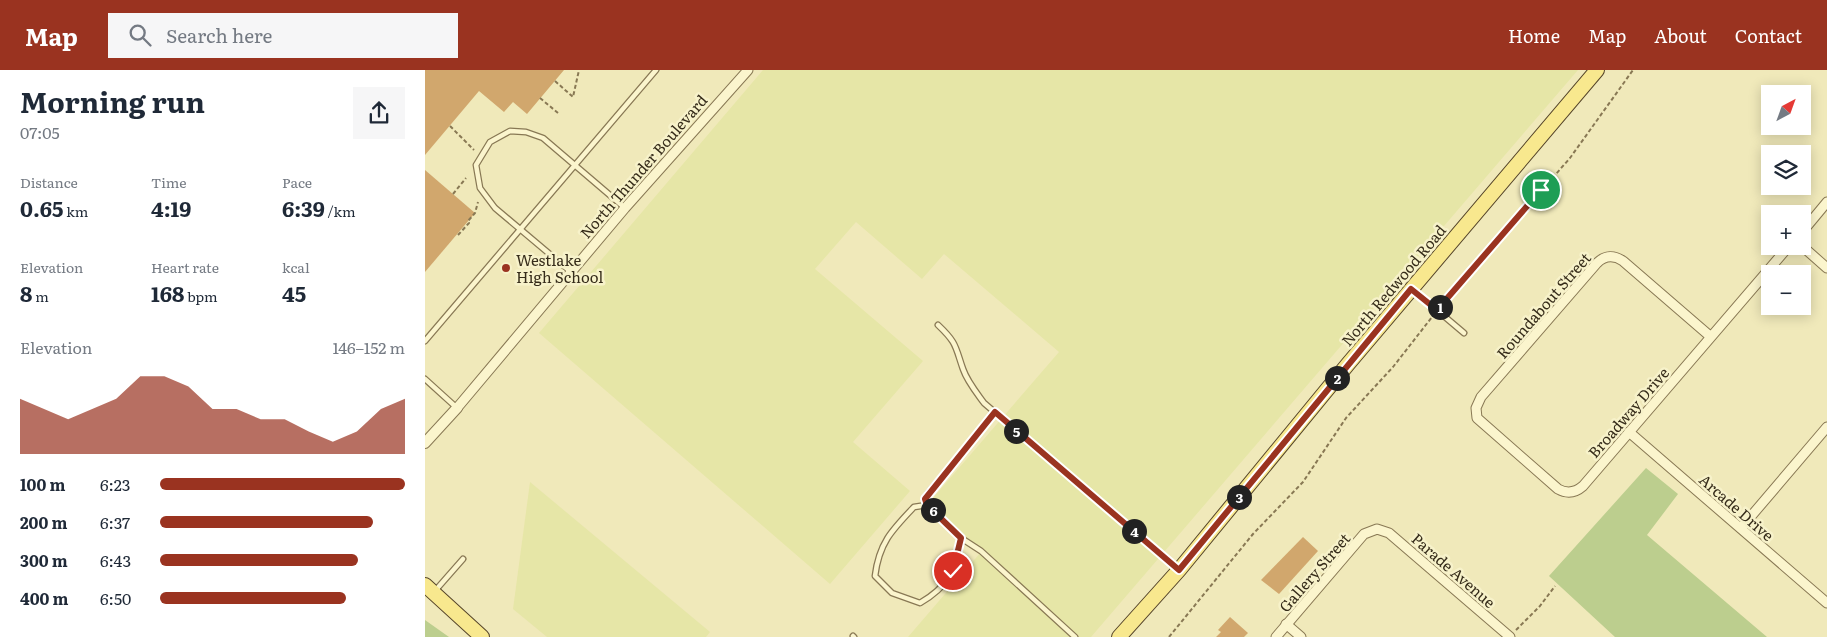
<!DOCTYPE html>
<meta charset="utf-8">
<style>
:root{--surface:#fff;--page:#f6f6f7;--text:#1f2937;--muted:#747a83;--accent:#9a3320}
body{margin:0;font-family:Literata,serif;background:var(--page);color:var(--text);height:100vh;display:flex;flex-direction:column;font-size:19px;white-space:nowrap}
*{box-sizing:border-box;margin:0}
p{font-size:16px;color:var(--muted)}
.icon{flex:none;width:28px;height:28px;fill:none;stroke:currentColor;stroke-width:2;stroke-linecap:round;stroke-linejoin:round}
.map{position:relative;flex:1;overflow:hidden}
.drawer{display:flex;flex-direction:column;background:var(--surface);width:425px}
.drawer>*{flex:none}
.needle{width:32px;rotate:41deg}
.buttons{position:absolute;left:1336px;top:15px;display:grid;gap:10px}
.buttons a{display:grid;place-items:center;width:50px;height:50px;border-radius:0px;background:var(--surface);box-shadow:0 2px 12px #0003;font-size:25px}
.pin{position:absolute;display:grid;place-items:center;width:42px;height:42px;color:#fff;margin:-21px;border:2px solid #fff;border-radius:50%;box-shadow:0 1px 5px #0007}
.km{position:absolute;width:25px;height:25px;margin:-12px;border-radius:50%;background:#222;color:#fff;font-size:14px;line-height:25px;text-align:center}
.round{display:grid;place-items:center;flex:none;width:52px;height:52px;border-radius:0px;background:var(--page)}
.overview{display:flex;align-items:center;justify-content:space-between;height:85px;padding:0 20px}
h1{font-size:28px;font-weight:700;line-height:38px}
.metrics{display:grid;grid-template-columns:repeat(3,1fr);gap:8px;height:85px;padding:5px 20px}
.metrics div{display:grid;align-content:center}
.metrics b{font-size:21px;font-weight:700}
.metrics small{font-size:14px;font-weight:400}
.metrics p{font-size:14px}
.chart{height:140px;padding:10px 20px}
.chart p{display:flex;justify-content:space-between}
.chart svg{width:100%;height:90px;margin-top:5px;fill:var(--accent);opacity:.7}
ul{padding:0 20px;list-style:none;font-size:16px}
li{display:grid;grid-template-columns:80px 60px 1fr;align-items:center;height:38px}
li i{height:12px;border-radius:6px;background:var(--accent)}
header{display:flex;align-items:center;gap:30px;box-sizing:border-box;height:70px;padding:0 25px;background:var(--accent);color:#fff}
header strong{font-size:24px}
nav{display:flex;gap:28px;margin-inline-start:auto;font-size:18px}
.search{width:350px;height:45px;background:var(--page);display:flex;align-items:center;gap:12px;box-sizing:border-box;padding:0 18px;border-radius:0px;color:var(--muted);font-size:19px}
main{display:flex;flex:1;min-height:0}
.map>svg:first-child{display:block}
.farmland{fill:#e6e6a7}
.green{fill:#bcce8e}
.building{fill:#d1a76d}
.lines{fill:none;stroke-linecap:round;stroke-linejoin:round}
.service-casing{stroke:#887854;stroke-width:7}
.minor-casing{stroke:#887854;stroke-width:11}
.tertiary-casing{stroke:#887854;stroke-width:12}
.primary-casing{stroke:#554429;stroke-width:16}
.path{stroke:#887854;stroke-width:2;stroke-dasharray:4 2.5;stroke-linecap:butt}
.service{stroke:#fbf5cd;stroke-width:4.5}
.minor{stroke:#fbf5cd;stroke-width:9}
.tertiary{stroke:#fbf5cd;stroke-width:10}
.primary{stroke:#f8e88e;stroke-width:14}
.route-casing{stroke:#fff;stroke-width:10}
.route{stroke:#9a3320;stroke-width:6}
.poi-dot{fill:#9a3320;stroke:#f7f2ca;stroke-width:2}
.labels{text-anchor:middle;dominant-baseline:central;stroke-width:5;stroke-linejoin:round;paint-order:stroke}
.street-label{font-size:15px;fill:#362c1a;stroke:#f7f2ca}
.poi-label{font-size:15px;fill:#362c1a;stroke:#f7f2ca;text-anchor:start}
</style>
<header>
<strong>Map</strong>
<div class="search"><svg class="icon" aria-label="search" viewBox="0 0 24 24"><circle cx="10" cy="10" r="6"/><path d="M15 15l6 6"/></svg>Search here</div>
<nav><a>Home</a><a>Map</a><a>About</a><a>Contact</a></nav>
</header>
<main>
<section class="drawer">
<div class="overview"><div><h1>Morning run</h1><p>07:05</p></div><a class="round"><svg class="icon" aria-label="share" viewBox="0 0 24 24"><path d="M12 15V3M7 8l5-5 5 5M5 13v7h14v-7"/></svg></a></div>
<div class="metrics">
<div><p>Distance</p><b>0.65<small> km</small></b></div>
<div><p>Time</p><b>4:19</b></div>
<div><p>Pace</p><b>6:39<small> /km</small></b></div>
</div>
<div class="metrics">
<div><p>Elevation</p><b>8<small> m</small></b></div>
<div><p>Heart rate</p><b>168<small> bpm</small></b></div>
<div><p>kcal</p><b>45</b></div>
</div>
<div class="chart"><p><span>Elevation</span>146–152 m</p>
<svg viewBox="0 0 160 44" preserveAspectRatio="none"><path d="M0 44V17L10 22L20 27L30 22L40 17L50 6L60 6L70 11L80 22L90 22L100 27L110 27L120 33L130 38L140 33L150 22L160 17V44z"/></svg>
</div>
<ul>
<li><b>100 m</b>6:23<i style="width:100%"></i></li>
<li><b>200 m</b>6:37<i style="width:87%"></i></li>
<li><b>300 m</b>6:43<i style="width:81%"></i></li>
<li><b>400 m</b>6:50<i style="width:76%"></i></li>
</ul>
</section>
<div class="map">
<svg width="1402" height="567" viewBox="0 0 1402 567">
<rect width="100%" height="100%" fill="#f0e9ba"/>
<g class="farmland">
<path d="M338,0H1153L666,567H483L556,482L502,435L634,282L519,184L497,209L431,152L390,199L498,291L428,372L485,421L405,514L114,263Z"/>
<path d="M105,412L285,562L281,567H122L88,539Z"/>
</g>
<g class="green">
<path d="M1221,398L1253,424L1222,465L1342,567H1190L1124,506Z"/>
<path d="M0,550L24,567H0Z"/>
</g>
<g class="building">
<path d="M0,0H139L102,44L88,32L79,42L54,21L0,85Z"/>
<path d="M0,100L50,143L0,202Z"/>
<path d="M878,467L893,481L854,524L836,510Z"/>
<path d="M805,547L823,563L819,567H791L796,562L793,560Z"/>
</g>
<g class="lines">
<defs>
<g id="service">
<path d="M146,202L70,138L55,118L51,95L65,72L85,61L101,62L118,68L200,138"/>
<path d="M987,219L1039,263"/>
<path d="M513,255C532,273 530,276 538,299C542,311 551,322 559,333L753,499"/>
<path d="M0,271L231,0"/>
<path d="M0,309L32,338"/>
<path d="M502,435L499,429L503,423L570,343"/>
<path d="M536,468C528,501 526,515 495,533L467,523L450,506C454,473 467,460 489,437L502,435L536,468L556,481L650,567"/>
<path d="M9,522L38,489"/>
<path d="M428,566L429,567"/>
</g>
<g id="minor">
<path d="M1378,161L1402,132"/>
<path d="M1377,176L1402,198"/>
<path d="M1286,267L1198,191C1189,185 1180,185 1172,193L1056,327L1051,338L1052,348L1133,419C1142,424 1150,423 1158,416L1364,176"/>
<path d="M32,338L200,138L323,0"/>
<path d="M1204,362L1402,533"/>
<path d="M1316,458L1402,357"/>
<path d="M861,554L876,567"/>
<path d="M851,567L939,464L952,459L964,463L1085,567"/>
</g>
<path id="tertiary" d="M0,373L32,338"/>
<g id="primary">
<path d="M0,515L57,567"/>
<path d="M694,567L754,500L923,294L1172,0"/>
</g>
</defs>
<use href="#service" class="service-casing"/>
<use href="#minor" class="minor-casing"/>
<use href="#tertiary" class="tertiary-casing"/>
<use href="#primary" class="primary-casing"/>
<g class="path">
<path d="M130,11L148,27L154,0"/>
<path d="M115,28L133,43"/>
<path d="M25,56L49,80"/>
<path d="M28,124L41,108"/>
<path d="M33,165L44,153L43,151L50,143L53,132"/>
<path d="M1016,235L1145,88L1208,0"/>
<path d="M1091,560L1115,536L1130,516"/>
<path d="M744,567L828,464L878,412L921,348L968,297L1007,247"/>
</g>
<use href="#service" class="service"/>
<use href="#minor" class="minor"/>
<use href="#tertiary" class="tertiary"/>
<use href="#primary" class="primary"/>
</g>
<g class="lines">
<defs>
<path id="route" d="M528,501L536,468L502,435L500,429L570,342L754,500L986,219L1012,240L1116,120"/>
</defs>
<use href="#route" class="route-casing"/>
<use href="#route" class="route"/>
</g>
<circle class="poi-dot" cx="81" cy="198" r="5"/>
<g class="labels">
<g class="street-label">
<text transform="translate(218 96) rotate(-49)">North Thunder Boulevard</text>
<text transform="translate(968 215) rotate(-50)">North Redwood Road</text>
<text transform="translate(1118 235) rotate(-49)">Roundabout Street</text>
<text transform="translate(1203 342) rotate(-49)">Broadway Drive</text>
<text transform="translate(1312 437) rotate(41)">Arcade Drive</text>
<text transform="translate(1029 500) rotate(41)">Parade Avenue</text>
<text transform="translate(889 502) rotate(-49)">Gallery Street</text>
</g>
<g class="poi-label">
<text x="91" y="189">Westlake<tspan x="91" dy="17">High School</tspan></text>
</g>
</g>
</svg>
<div class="buttons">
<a><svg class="needle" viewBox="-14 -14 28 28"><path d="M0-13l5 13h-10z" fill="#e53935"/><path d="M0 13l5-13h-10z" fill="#747a83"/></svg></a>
<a><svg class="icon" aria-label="layers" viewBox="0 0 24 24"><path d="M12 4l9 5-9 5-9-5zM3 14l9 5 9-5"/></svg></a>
<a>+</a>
<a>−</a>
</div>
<div class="pin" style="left:1116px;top:120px;background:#1e9e55"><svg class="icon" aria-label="arrive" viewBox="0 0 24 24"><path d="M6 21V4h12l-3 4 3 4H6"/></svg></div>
<div class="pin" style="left:528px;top:501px;background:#d93025"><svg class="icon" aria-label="check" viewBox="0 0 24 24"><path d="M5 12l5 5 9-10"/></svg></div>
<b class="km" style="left:1015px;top:237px">1</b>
<b class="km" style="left:912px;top:308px">2</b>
<b class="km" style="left:814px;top:427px">3</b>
<b class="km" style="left:709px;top:461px">4</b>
<b class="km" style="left:591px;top:361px">5</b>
<b class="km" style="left:508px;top:440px">6</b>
</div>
</main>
